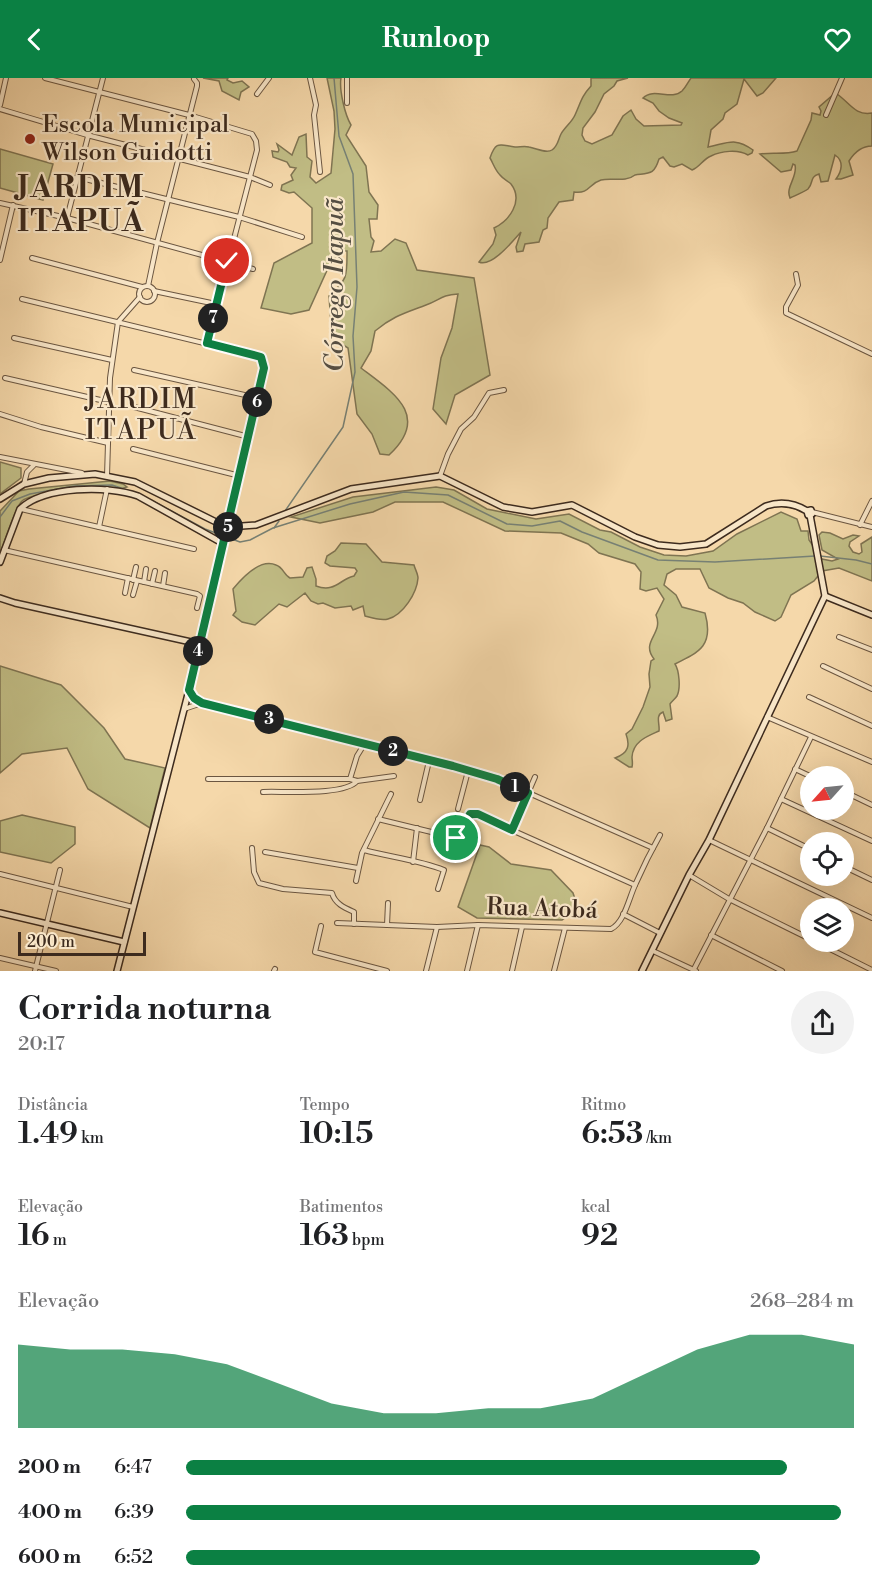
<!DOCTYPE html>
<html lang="pt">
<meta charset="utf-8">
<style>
:root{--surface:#fff;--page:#f2f2f2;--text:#202124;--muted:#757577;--accent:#0b8043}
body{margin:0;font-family:"Libre Bodoni",serif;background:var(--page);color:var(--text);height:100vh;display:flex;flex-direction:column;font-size:22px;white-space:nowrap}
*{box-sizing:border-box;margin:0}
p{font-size:20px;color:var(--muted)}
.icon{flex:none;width:33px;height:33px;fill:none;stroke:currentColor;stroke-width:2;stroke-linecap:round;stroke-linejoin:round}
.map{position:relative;height:893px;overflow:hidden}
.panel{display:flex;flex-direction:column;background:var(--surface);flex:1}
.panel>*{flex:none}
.needle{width:39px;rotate:243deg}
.buttons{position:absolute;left:800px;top:688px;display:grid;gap:12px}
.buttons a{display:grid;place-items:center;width:54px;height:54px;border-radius:50%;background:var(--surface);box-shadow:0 6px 24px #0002;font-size:30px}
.scale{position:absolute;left:18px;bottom:15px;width:128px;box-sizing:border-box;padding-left:6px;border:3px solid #3d2b1e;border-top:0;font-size:16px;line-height:21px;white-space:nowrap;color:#3d2b1e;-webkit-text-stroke:4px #f8e6c8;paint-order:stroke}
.pin{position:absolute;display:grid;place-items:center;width:51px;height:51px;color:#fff;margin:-26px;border:3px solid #fff;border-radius:50%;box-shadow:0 2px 6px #0007}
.km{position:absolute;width:30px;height:30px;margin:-15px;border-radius:50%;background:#222;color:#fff;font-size:16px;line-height:30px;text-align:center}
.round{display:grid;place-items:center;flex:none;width:63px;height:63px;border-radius:32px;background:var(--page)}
.overview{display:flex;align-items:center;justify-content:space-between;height:102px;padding:0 18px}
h1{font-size:33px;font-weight:600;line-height:45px}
.metrics{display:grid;grid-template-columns:repeat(3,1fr);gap:9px;height:102px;padding:6px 18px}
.metrics div{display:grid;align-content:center}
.metrics b{font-size:30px;font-weight:600}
.metrics small{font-size:16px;font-weight:400}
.metrics p{font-size:16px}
.chart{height:168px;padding:12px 18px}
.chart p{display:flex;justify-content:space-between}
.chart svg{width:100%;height:108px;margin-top:6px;fill:var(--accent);opacity:.7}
ul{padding:0 18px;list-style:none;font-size:20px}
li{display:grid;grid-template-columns:96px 72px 1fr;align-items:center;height:45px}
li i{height:15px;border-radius:8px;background:var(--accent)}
header{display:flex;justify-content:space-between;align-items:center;height:78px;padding:0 18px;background:var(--accent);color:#fff;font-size:27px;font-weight:600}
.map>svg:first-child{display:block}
.green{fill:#c1bd85;stroke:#7f7452;stroke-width:1.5}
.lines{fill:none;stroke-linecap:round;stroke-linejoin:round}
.stream{stroke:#778074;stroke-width:1.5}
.street-casing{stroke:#6b5641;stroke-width:6}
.secondary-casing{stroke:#3d2b1e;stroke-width:8}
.street{stroke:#f8e6c8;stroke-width:4}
.secondary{stroke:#f8e6c8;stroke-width:5}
.route-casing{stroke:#fff;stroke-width:12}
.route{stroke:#0b8043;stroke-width:8}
.poi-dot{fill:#8f2418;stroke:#f8e6c8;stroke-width:2}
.labels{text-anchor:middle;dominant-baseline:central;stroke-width:4.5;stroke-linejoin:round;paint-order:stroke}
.poi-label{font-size:24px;fill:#3d2b1e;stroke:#f8e6c8;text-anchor:start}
.street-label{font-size:24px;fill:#3d2b1e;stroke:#f8e6c8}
.water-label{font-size:26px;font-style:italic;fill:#554e42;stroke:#f8e6c8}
.quarter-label{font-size:27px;letter-spacing:1.5px;fill:#3d2b1e;stroke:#f8e6c8}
.district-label{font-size:30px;font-weight:bold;letter-spacing:1.5px;fill:#3d2b1e;stroke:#f8e6c8}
</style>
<header><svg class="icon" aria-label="back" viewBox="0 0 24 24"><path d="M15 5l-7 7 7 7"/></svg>Runloop<svg class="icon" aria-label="heart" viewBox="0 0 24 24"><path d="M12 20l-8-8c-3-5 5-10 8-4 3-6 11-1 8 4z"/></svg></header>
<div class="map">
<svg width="872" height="893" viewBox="0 0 872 893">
<rect width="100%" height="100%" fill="#f5d8aa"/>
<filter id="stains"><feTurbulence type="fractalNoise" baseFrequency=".00333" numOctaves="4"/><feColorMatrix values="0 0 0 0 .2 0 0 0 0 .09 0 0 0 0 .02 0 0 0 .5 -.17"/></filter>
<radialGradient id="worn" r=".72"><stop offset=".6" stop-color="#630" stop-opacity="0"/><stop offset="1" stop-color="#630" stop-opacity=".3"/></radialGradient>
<g class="green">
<path d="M203,0H228L227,2L233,5L242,3L249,9L241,14L239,22L222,13L219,3Z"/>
<path d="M327,0H341C339,12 345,37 351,47L346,57L366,88L369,114L378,127L377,141H369L371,159L374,163L371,174L381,173L395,161L406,165L417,192L474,200L490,297L455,317L446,346L433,331L441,280L452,250L458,216C441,217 440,222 426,227C405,235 393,238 375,253L371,273L361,290C394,315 431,338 389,377L380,376L372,356L357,336L348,270L332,260L329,218C348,201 347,198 347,173H342L329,188L309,232L291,236L261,230L274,185L312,165V130L294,114L289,115L281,112L282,107L293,102L291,97L296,90L290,89L287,84L273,79L272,73L278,74L279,72L277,66L292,77L299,59L306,56L307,79L312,83L310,99L316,105L331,95L335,51L334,33Z"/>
<path d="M591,0H628L617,3L614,8L604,16L595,34L583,50L582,57L585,63L592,66L612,57L623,38L631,32L636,41L644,48L681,47L682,45L669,40L659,33L653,25L643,20C654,9 671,23 682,13C686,9 688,4 691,0H776L763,15L757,18L744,1L737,26L725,35L723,41L711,52L708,69C728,65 735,59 753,72L752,75L748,77C738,71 721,73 711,78C703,81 700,89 692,92L682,86L674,89L670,88L663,79L659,81C654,97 650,95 635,97C625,105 612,99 601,102C588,106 590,116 574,114L573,122L559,124L548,140L547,150L543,152L539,164L525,166L523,173L517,174L516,169L521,154C513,163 491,190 479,184L493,166L496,157L494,150C509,143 524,123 511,106C508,103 503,101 500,97C495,92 493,85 490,80C496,62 500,67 515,69C520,69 525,68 529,69C536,70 546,76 552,72C558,68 558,62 561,56C565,49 572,44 575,37C581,24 581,19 591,8Z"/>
<path d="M834,16H837C850,25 855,38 872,35V68C862,68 854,75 849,83L853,97L841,101H836C842,93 844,83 835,77L828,103L821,104L819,96C809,99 814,105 808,111C804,114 794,118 790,120C785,109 798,99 795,87L793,86L791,92L781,94L760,76C772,74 785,77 797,73L811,42L812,35L820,37L821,33L819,29Z"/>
<path d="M0,71L53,86L43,122L0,110Z"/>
<path d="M0,384L21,390V400L0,416Z"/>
<path d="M110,403L123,406L127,409L120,411C101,413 34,413 22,423C15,429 4,466 0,476V433L19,413L29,411Z"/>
<path d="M436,409L454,412L487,431L536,441L569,436L600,452L611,454L640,469L664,477L686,478L713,473L737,456L781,434L797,441L801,453H808L809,462L822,481L832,483L838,481L822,472L819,457L822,454L830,455L843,461L853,457L859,458L850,464L849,468L853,474L859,476L862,474L861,466L872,459V503L839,490L822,493L814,503L791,517L781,539L775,543L755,534L743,525L728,520L709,510L700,491H676L667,496L664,507L676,517L682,529L705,535C714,567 700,574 675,586C679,592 681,610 677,618C675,621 672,623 670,626L672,641L666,643L663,634C655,637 660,646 659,653C648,658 633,663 632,679C632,682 633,685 632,689H629L615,680C629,675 630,667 626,656L632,651L643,629L650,609L649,596L651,583L654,581C640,563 664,556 656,537L664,521L657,510L646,513L640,511L641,494L635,486L599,475L588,466L561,455L505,453L443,424H395L373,434L320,445L291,439L353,419Z"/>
<path d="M341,465L366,466L382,484L414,487C415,491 418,496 418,500C417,515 403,537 388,541C381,543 372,540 365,538L363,528L353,532L351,528L335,530L323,525L318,526L311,523L305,515L287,529L279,526L255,547L242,544L233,537L236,533L233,511C242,500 260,480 276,487C283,489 284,497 290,500L303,499L307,490L312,489L316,501V508C335,515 340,501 354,498L357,493L355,490L330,488L325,485L327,478L335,473Z"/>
<path d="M0,588L61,607L104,650L125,681L165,690L150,750L88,711L67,670L22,676L0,695Z"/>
<path d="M22,737L75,749V766L51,785L0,774V743Z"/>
<path d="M480,767L489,769L511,786L551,792L573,815L577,827L571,836L562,842L477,840L458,829Z"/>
</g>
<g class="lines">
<g class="stream">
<path d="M151,422L205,451L240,464L250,462L273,450L350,426L404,414L448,417L507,446L532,448L560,443L582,454L658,482L715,484L815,478"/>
<path d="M285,433L343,349L355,294L353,258L357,209L353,96L339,58L334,0"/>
<path d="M0,439L12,423L30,416L74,408L112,407L130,413"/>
<path d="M274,450L279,443"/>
<path d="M820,478L856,482L872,486"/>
</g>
<defs>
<g id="street">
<path d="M45,0L189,37L252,56L256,63L257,72L207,265"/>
<path d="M310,0L316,27L314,37L320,94"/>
<path d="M257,16L269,0"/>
<path d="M347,25V0"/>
<path d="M0,27L6,0"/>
<path d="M0,31L87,57L250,99L270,107"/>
<path d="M826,37L842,0"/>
<path d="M77,99L239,139L302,159"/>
<path d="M0,125L67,140L253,191"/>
<path d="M67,140L103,0"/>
<path d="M32,180L142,209"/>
<path d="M0,182L13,127"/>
<path d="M796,196L798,207L786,229V235L872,276"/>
<path d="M148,208L157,165L197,8V5L194,1"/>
<circle cx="147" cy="216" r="8"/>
<path d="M154,213L216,226"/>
<path d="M22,221L261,279L264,285L263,299L228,449"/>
<path d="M14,260L112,282"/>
<path d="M134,292L258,320"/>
<path d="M5,300L109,324"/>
<path d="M134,329L249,359"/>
<path d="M0,336L41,349L108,365"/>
<path d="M133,371L240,398"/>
<path d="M0,379L82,395"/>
<path d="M107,398L110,300L118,244L140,219"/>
<path d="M440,398L448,376L461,351L474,339L489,315L504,312"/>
<path d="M24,406L27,394L34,387"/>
<path d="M21,431L194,471"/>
<path d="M812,434L872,449"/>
<path d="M860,447L872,423"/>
<path d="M99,449L107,411"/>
<path d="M4,472L197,516L200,518L197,530"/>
<path d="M133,502L136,489"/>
<path d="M144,504L146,491"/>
<path d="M152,506L155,493"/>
<path d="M163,508L165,495"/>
<path d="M125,515L128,500"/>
<path d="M133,517L137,503"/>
<path d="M839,559L872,572"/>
<path d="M823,588L872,611"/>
<path d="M189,612L194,620L201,625"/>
<path d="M809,619L872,648"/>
<path d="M184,631L202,625L210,627L365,665L497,701L653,770"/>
<path d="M767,639L872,684"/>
<path d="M795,691L812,699"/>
<path d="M208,701H350L357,703L394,698"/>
<path d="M350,701L357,678L365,665"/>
<path d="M843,713L872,727"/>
<path d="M263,714C283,713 345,718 357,703"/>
<path d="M781,721L872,763"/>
<path d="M420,722L429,683"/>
<path d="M458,731L468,693"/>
<path d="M378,741L456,760L459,759L470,736L478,737L635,807"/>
<path d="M767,750L810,771"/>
<path d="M512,752L535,699"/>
<path d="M709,762L872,840"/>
<path d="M252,770L254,794L259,805L283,811L332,815C335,826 345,830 354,834V846"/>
<path d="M364,772C390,779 419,782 444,792L438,811"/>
<path d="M265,774L358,790"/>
<path d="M413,784L417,750"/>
<path d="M843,788L872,802"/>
<path d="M0,796L133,829"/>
<path d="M689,797L729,821L810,861"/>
<path d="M356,803L362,775L391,716"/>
<path d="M623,836L660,855"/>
<path d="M337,845L437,849L478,847L611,851C625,844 629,819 636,805C643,789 651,773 660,757"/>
<path d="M387,847L388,825"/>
<path d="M321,848L315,874L387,893"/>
<path d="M711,857L782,893"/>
<path d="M816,864L872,892"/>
<path d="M653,873L696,893"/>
<path d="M0,880L56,893"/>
<path d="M35,893L60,792"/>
<path d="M274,893L275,891"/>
<path d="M426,893L437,849"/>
<path d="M467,893L478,847"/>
<path d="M512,893L522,849"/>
<path d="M554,893L565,850"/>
<path d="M693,893L767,750L811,659"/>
</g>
<g id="secondary">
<path d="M0,421L24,406L49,400L95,396L135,404L218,445L228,449L256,447L351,411L440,398L503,429L532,434L572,427L635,459L658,467L680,469L706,466L766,428C781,423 794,425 807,433L808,437L812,436L811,432L807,433"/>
<path d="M0,484L20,431C44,408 108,407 138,418L224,466"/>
<path d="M825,518L872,537"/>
<path d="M0,520L15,525L200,566"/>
<path d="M0,835L124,864"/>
<path d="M117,893L189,612L228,449"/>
<path d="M642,893L689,797L709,762L825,518L810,437"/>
</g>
</defs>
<use href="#street" class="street-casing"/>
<use href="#secondary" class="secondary-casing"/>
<use href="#street" class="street"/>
<use href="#secondary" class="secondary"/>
</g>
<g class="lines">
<defs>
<path id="route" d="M227,183L207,265L261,279L264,290L189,612L194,620L202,625L453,688L497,701L528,715L512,752L478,736H470L459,759L456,760"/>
</defs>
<use href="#route" class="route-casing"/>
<use href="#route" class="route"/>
</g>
<circle class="poi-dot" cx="30" cy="61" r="6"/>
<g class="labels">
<g class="poi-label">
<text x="42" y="47">Escola Municipal<tspan x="42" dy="28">Wilson Guidotti</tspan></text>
</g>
<g class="street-label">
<text transform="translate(542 831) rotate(2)">Rua Atobá</text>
</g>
<g class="water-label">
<text transform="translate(335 207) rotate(-90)">Córrego Itapuã</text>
</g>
<g class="quarter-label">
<text x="141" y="322">JARDIM<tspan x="141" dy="31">ITAPUÃ</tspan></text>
</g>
<g class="district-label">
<text x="81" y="110">JARDIM<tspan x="81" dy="34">ITAPUÃ</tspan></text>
</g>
</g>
<rect width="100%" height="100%" filter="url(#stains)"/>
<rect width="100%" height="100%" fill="url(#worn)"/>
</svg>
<div class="buttons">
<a><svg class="needle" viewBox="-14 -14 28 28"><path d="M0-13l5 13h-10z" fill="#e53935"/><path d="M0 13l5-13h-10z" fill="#757577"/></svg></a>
<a><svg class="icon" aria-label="locate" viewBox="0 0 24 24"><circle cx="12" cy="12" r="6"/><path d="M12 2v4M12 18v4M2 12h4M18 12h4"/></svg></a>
<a><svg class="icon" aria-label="layers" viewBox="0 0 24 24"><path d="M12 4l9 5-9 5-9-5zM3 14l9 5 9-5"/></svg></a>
</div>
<div class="scale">200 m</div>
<div class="pin" style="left:456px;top:760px;background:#1e9e55"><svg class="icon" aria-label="arrive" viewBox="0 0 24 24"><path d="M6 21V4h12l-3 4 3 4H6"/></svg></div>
<div class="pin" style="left:227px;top:183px;background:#d93025"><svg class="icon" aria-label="check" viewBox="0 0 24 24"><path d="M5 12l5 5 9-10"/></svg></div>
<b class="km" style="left:515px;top:709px">1</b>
<b class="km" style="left:393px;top:673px">2</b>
<b class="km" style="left:269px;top:641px">3</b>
<b class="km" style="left:198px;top:573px">4</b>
<b class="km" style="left:228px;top:449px">5</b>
<b class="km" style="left:257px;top:324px">6</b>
<b class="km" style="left:213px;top:240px">7</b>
</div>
<section class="panel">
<div class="overview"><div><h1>Corrida noturna</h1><p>20:17</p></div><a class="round"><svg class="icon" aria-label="share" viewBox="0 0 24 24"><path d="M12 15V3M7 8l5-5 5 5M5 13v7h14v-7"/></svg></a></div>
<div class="metrics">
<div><p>Distância</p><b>1.49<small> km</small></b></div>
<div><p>Tempo</p><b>10:15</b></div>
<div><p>Ritmo</p><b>6:53<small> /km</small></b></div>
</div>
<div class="metrics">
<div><p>Elevação</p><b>16<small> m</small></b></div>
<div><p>Batimentos</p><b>163<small> bpm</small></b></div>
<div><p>kcal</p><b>92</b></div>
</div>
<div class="chart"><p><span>Elevação</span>268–284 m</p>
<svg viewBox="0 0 160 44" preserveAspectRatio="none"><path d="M0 44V10L10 12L20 12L30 14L40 18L50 26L60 34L70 38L80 38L90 36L100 36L110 32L120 22L130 12L140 6L150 6L160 10V44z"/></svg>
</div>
<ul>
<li><b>200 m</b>6:47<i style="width:90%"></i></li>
<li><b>400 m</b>6:39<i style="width:98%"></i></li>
<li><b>600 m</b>6:52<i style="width:86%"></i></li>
</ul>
</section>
